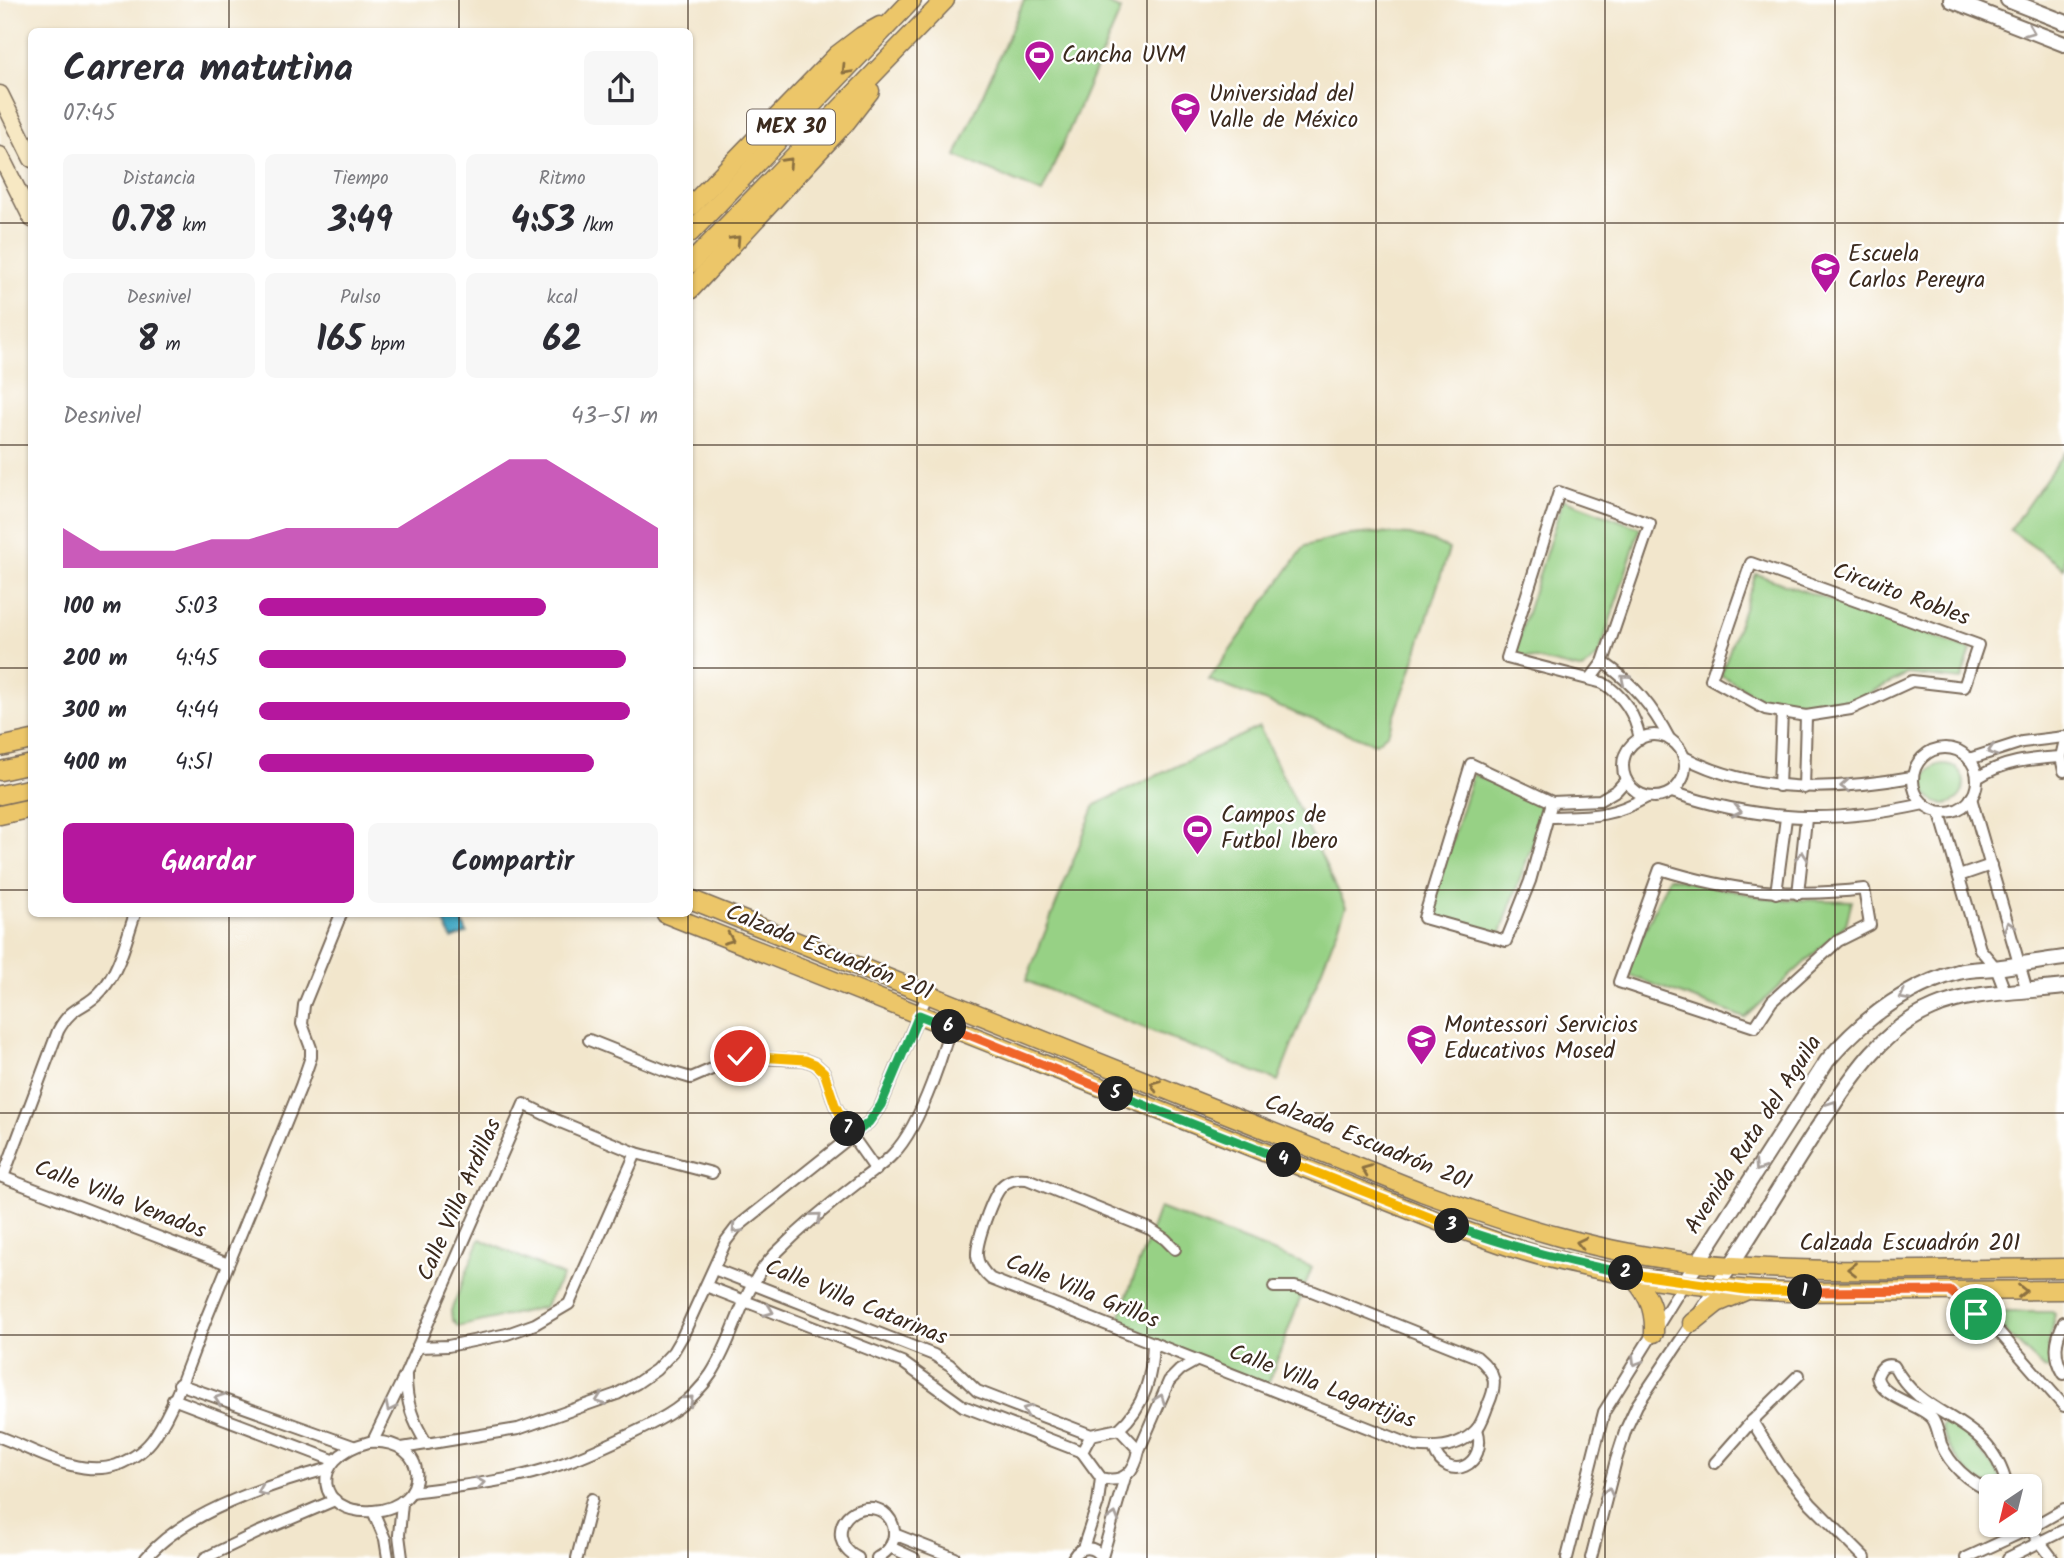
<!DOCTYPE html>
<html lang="es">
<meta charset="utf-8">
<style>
:root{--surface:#fff;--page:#f7f7f7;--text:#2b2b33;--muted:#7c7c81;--accent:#b5179e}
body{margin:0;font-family:Kalam,sans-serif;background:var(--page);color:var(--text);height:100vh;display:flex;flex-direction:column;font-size:26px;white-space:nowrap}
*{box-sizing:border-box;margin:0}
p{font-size:23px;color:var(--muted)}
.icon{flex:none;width:38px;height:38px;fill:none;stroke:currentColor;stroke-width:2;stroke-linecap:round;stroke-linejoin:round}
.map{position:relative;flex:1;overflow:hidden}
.sheet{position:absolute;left:28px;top:28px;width:665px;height:889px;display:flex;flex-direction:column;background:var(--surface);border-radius:10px;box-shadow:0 2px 5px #0004}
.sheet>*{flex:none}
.needle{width:46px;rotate:215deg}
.buttons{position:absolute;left:1979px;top:1474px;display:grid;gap:14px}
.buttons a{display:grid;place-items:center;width:63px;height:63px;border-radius:10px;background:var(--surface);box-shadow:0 2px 5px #0004;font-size:35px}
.pin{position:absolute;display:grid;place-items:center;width:60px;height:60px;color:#fff;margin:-30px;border:4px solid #fff;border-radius:50%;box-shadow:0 2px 7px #0007}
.km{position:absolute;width:35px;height:35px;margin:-18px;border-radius:50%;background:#222;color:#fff;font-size:19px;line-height:35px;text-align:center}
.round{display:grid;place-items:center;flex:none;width:74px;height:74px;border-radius:10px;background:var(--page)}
.summary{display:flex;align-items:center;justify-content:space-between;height:119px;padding:0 35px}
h1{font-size:38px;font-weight:800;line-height:52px}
.metrics{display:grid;grid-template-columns:repeat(3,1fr);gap:10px;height:119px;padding:7px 35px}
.metrics div{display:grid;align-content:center;border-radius:10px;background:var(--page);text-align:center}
.metrics b{font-size:35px;font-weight:800}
.metrics small{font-size:19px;font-weight:400}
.metrics p{font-size:19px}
.chart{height:196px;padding:14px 35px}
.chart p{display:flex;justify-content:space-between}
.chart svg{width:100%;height:126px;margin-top:7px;fill:var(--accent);opacity:.7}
.action{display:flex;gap:14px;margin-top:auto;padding:14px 35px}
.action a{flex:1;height:80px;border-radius:10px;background:var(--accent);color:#fff;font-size:28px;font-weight:800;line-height:80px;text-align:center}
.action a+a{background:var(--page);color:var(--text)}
ul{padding:0 35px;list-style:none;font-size:23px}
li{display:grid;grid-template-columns:112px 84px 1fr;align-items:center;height:52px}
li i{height:18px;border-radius:9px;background:var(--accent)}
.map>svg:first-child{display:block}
.green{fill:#97d185;stroke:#697e52;stroke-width:2}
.water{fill:#42a7c2;stroke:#3e6870;stroke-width:2}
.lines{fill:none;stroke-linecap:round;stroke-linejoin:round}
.minor-casing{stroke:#7b6c5b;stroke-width:14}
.tertiary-casing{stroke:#7b6c5b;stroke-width:18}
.secondary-casing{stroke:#7b6c5b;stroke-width:19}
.primary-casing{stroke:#7b6c5b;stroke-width:21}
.minor{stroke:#fff;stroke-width:10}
.tertiary{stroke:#fff;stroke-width:14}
.secondary{stroke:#f7e8c3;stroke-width:16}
.primary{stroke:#ecc669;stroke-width:18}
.oneway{stroke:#a79f9a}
.oneway2{stroke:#8b7040}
.split-1-casing{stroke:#fff;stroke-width:14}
.split-2-casing{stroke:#fff;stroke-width:14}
.split-3-casing{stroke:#fff;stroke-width:14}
.split-4-casing{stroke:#fff;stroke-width:14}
.split-5-casing{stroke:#fff;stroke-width:14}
.split-6-casing{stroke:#fff;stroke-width:14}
.split-7-casing{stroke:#fff;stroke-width:14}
.split-8-casing{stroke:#fff;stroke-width:14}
.split-1{stroke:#f0652b;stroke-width:9}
.split-2{stroke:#f5b400;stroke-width:9}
.split-3{stroke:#22a559;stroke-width:9}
.split-4{stroke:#f5b400;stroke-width:9}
.split-5{stroke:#22a559;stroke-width:9}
.split-6{stroke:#f0652b;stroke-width:9}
.split-7{stroke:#22a559;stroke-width:9}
.split-8{stroke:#f5b400;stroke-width:9}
.grid{fill:none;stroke:#3b2a1e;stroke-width:2;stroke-opacity:0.55}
.labels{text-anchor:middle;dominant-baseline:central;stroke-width:5;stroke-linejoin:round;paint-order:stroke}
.shield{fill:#fff;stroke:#766a62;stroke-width:2}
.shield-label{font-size:21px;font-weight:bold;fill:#3b2a1e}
.poi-label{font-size:23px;fill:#3b2a1e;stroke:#fff;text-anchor:start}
.street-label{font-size:23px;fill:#3b2a1e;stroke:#fff}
</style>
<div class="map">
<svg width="2064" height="1558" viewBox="0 0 2064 1558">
<rect width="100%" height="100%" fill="#fff"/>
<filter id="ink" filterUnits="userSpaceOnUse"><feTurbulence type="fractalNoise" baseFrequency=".0143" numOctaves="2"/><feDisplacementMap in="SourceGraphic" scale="14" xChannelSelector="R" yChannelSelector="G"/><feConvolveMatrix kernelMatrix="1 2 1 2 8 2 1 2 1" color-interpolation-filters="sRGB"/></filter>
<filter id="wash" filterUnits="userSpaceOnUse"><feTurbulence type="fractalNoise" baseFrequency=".00686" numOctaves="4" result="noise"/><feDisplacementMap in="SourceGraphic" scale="28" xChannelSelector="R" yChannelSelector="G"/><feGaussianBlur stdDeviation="1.57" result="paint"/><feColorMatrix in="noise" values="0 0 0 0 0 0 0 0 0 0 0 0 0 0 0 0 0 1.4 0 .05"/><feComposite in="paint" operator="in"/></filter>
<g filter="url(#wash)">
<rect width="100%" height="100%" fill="#f2e6cc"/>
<g class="green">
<path d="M1024,0H1099L1121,10L1042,193L956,156Z"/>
<path d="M2064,453V568L2010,530Z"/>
<path d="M1563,499L1640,528L1599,655L1583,670L1514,654Z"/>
<path d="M1373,533L1410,535L1435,542L1449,549L1409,677L1388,733L1376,743L1368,741L1209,680L1305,546L1341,536Z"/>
<path d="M1756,574L1971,650L1961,680L1907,674L1850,703L1806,710L1768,703L1721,675Z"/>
<path d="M1259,727L1346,907L1278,1081L1026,981L1095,805Z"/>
<circle cx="1944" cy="784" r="20"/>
<path d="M1473,774L1546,806L1500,935L1429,913Z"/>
<path d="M1669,877L1771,899L1852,901L1846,924L1745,1018L1625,974Z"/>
<path d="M1159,1208L1312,1267L1267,1387L1116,1326Z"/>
<path d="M480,1239L563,1276L544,1307L458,1327L452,1319L451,1311Z"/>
<path d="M2000,1312H2052L2055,1314L2048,1344L2052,1365L2050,1369L2043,1368L2000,1326L1995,1319V1316Z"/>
<path d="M1947,1421L1966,1434L1999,1474L2001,1480L1998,1484C1972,1491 1946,1447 1941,1426Z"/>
</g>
<path class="water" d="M439,914H455L457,919L461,918L467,933L452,939L444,922L436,919Z"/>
</g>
<g filter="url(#ink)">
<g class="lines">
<defs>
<g id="minor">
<path d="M1751,563L1978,645L1964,687L1912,681L1851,709L1806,716L1765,709L1711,679Z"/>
<path d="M1603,662C1633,683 1653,707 1670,740"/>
<path d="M1591,678L1603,662L1650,524L1559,492L1507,658L1603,683C1624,696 1635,714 1640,739"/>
<circle cx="1654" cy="766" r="31"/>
<path d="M2064,744L2061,757L2064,771"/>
<circle cx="1945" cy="780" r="32"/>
<path d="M1684,757C1756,794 1834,791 1912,777"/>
<path d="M1969,759L2022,742L2064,737"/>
<path d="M1977,778C2004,761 2029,759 2061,757"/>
<path d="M1779,786L1782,712"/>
<path d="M1804,788L1806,716"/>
<path d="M1672,792C1760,822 1834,824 1924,804"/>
<path d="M1971,798L2027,991"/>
<path d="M1552,802L1530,881L1506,941L1424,918L1471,764L1552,802L1600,800L1617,790L1626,780"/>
<path d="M1940,813L1980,949L1996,968L2006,994"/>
<path d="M1548,817C1591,816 1609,818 1647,797"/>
<path d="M1660,869C1731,891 1790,898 1864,889L1870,925L1838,941L1772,1001L1755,1027L1619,982Z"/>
<path d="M1959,876L1991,865"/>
<path d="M1776,893L1786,818"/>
<path d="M1798,894L1806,819"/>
<path d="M589,1040L664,1070L691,1078L740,1057L805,1060L815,1064L824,1072L835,1105L852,1136L876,1170"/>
<path d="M0,1176L228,1264"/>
<path d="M3,1177L58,1031C73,1003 85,1010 102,990C120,970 126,939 135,914"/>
<path d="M1175,1249L1165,1239L1150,1229L1027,1179C1017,1178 1009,1179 1001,1187C992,1198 976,1242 977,1256C978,1266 984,1273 991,1279L1414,1446C1436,1449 1460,1447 1476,1430C1482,1424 1485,1412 1488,1405C1498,1383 1496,1373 1477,1357L1312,1291L1295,1287H1274"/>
<path d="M714,1269L934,1355L950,1365L977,1391L1091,1435L1119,1429L1139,1450C1135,1472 1123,1484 1101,1478L1082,1452L1091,1435"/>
<path d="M706,1286L902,1362L963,1406L1082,1452"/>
<path d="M1950,1291L2000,1333L2064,1406"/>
<path d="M2064,1322C2055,1340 2053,1356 2064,1374"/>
<path d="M418,1347L448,1346L507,1334L535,1324L569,1304L636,1153"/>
<path d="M406,1376C406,1403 413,1422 427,1444"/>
<path d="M179,1384L353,1446"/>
<path d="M173,1399L333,1460"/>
<path d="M1752,1421L1781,1467L1811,1504L1865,1558"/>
<path d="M1119,1429C1145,1406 1152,1377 1153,1343"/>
<path d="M0,1437C35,1450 79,1478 117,1465C132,1459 146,1450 155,1436C177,1403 191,1356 206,1319C238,1241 269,1164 301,1086L311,1057V1048L302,1024L304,1005L341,914"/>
<path d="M373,1441L406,1373L524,1104L558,1121L636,1153L712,1173"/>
<path d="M369,1442C431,1438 432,1507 373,1511C317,1515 306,1458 369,1442Z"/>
<path d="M402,1448L518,1429L617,1394L637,1383L656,1370L673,1352L683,1335L726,1241L736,1228L869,1122L881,1105L928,993"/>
<path d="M1434,1449C1447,1485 1489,1465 1477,1429"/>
<path d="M1139,1450L1169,1381L1180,1370L1196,1361"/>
<path d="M1715,1463L1752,1421L1799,1375"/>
<path d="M412,1492C456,1486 501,1483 543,1470C574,1461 602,1448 631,1434C663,1419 691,1404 711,1374C737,1334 740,1290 775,1254C801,1228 831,1203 860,1181C871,1172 883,1165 893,1154C921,1126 948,1043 955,1004"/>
<path d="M1992,1492C1969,1482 1951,1467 1941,1444C1939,1437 1937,1424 1932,1418C1920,1404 1881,1398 1877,1377C1880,1368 1884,1363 1894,1366C1924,1423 1989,1413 2007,1486"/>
<path d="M373,1511L385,1539L388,1558"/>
<path d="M2026,1524L2052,1558"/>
<path d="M894,1534L955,1558"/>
<path d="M890,1547L914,1558"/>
<path d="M1083,1548L1098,1503L1101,1478"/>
<path d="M1102,1557L1125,1477"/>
<path d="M146,1558C183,1513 271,1484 327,1469"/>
<path d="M205,1558L257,1533L335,1500"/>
<path d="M402,1558L399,1535L402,1503"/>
<path d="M577,1558L592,1499"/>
<path d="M858,1558C849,1554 843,1547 841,1537C837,1503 890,1496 894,1531C895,1544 888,1552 877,1558"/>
<path d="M1073,1558C1080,1545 1095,1545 1102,1558"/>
<path d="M1567,1558L1604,1412L1685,1282"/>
<path d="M1591,1558L1616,1460L1626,1429L1637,1405L1717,1286"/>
<path d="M1966,1558L2029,1529L2064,1509"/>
<path d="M2008,1558L2064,1530"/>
</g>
<g id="tertiary">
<path d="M1951,0L2064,44"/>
<path d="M2008,0L2064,22"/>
<path d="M1685,1282L1827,1061C1862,1020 1905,987 1958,972C1969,969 1983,969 1995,968C2018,965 2041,961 2064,958"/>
<path d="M1717,1286C1752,1235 1783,1181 1817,1129C1849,1082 1878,1031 1933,1008C1971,991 2023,992 2064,987"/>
</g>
<g id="secondary">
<path d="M0,94L32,159"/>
<path d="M0,155L32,219"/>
</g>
<g id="primary">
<path d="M690,207L837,55L862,36L880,26"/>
<path d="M690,233L912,0"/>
<path d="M690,264L945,0"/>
<path d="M690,290L846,122L870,91"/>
<path d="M0,747L32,740"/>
<path d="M0,771L32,764"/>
<path d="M0,795L32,788"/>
<path d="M0,815L32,808"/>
<path d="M690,899L1422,1192C1512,1225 1603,1254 1699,1263C1820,1275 1943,1269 2064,1268"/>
<path d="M666,914L1445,1224C1469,1232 1493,1241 1517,1249C1598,1274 1703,1289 1788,1292L2064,1290"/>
<path d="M1628,1273C1647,1291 1655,1307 1654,1333"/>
<path d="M1692,1323L1717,1303L1745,1291"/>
</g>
</defs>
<use href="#minor" class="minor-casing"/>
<use href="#tertiary" class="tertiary-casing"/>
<use href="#secondary" class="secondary-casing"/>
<use href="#primary" class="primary-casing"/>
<use href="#minor" class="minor"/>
<use href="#tertiary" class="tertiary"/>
<use href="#secondary" class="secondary"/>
<use href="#primary" class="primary"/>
</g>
<defs><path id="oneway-chevron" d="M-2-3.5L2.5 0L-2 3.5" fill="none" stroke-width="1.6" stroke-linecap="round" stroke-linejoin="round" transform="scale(1.75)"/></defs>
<g class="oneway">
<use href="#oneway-chevron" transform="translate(2030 31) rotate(21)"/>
<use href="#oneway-chevron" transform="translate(1625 679) rotate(-140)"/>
<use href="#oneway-chevron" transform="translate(1992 751) rotate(162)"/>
<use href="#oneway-chevron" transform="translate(1845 786) rotate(176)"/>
<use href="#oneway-chevron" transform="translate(1737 811) rotate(12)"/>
<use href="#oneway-chevron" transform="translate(1802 856) rotate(-84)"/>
<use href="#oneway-chevron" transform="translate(2009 926) rotate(-107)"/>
<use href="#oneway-chevron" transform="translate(1904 996) rotate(152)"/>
<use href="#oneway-chevron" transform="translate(1833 1105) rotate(-56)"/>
<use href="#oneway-chevron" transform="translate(1759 1167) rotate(123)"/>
<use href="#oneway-chevron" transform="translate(817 1217) rotate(-40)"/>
<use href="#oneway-chevron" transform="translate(736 1229) rotate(133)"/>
<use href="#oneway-chevron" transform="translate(769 1311) rotate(21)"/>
<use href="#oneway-chevron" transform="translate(1636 1361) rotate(122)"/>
<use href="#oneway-chevron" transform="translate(219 1399) rotate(-160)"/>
<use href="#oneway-chevron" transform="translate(1160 1399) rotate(-69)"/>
<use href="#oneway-chevron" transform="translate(600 1400) rotate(160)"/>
<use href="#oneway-chevron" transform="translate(689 1400) rotate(-43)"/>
<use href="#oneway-chevron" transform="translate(390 1407) rotate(116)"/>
<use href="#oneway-chevron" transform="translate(1027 1410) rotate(-159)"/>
<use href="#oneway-chevron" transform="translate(480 1483) rotate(-8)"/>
<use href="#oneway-chevron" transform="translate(262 1491) rotate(158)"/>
<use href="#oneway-chevron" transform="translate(1608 1492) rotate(-76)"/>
<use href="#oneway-chevron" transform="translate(1114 1517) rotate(-74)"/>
</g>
<g class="oneway2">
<use href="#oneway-chevron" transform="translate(846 70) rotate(134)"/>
<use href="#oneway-chevron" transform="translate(788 162) rotate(-46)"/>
<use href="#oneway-chevron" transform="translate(736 240) rotate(-47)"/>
<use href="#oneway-chevron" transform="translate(729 939) rotate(22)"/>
<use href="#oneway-chevron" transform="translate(1155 1085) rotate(-158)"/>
<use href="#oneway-chevron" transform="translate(1366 1170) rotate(-158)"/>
<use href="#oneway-chevron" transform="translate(1581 1243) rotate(-167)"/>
<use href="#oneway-chevron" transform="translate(1852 1269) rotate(180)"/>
<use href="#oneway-chevron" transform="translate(2022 1291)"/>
</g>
</g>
<g class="lines" filter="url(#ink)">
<defs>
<path id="split-1" d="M1805,1292L1950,1291L1976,1314"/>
<path id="split-2" d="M1626,1273L1746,1290L1805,1292"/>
<path id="split-3" d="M1452,1226C1509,1246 1566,1262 1626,1273"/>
<path id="split-4" d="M1284,1160L1452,1226"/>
<path id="split-5" d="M1116,1094L1284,1160"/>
<path id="split-6" d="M949,1027L1116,1094"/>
<path id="split-7" d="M848,1129L852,1136L869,1122L881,1105L919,1015L949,1027"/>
<path id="split-8" d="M740,1056L805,1060L815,1064L824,1072L835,1105L848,1129"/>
</defs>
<use href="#split-1" class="split-1-casing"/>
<use href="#split-2" class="split-2-casing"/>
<use href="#split-3" class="split-3-casing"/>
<use href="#split-4" class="split-4-casing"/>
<use href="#split-5" class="split-5-casing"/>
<use href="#split-6" class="split-6-casing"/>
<use href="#split-7" class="split-7-casing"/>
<use href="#split-8" class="split-8-casing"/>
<use href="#split-1" class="split-1"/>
<use href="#split-2" class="split-2"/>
<use href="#split-3" class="split-3"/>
<use href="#split-4" class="split-4"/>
<use href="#split-5" class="split-5"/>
<use href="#split-6" class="split-6"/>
<use href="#split-7" class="split-7"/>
<use href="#split-8" class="split-8"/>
</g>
<path class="grid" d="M229,0V32M459,0V32M688,0V32M917,0V1558M1147,0V1558M1376,0V1558M1605,0V1558M1835,0V1558M0,223H32M690,223H2064M0,445H32M690,445H2064M0,668H32M690,668H2064M0,890H32M690,890H2064M229,914V1558M459,914V1558M688,914V1558M0,1113H2064M0,1335H2064"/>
<defs>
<symbol id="stadium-pin" viewBox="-11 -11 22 30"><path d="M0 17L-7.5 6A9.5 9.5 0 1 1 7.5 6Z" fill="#b5179e" stroke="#fff"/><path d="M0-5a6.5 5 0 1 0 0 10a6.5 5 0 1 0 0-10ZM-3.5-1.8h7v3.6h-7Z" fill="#fff"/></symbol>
<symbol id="university-pin" viewBox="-11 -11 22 30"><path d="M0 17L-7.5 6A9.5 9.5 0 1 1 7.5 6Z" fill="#b5179e" stroke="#fff"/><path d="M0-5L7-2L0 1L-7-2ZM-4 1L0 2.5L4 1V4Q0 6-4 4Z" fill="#fff"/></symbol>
<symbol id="school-pin" viewBox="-11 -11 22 30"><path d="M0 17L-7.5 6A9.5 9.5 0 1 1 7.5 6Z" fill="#b5179e" stroke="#fff"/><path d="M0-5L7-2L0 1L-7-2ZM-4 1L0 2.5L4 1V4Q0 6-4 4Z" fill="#fff"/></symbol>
</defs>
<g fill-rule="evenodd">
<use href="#stadium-pin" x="1022" y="38" width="35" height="47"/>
<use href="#university-pin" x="1168" y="90" width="35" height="47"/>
<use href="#school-pin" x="1808" y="250" width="35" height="47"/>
<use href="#stadium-pin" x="1180" y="812" width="35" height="47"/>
<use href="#university-pin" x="1404" y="1022" width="35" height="47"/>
</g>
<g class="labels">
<rect class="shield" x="747" y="109.5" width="88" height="35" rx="5"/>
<g class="shield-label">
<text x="791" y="127">MEX 30</text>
</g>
<g class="poi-label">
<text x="1062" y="56">Cancha UVM</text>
<text x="1209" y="95">Universidad del<tspan x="1209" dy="26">Valle de México</tspan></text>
<text x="1848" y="255">Escuela<tspan x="1848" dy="26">Carlos Pereyra</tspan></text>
<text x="1221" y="816">Campos de<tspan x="1221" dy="26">Futbol Ibero</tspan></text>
<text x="1444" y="1026">Montessori Servicios<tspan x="1444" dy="26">Educativos Mosed</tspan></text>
</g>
<g class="street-label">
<text transform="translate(1901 595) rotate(20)">Circuito Robles</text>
<text transform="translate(829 953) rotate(22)">Calzada Escuadrón 201</text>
<text transform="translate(1754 1135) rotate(-57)">Avenida Ruta del Aguila</text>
<text transform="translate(1368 1143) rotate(22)">Calzada Escuadrón 201</text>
<text transform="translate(120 1200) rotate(21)">Calle Villa Venados</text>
<text transform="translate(460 1200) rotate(-66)">Calle Villa Ardillas</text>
<text x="1910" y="1244">Calzada Escuadrón 201</text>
<text transform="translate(1082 1292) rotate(22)">Calle Villa Grillos</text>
<text transform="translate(856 1303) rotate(22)">Calle Villa Catarinas</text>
<text transform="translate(1322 1387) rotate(21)">Calle Villa Lagartijas</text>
</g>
</g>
</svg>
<div class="buttons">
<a><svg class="needle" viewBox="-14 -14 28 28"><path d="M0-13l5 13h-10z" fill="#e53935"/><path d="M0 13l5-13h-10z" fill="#7c7c81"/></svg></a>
</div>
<div class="pin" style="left:1976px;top:1314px;background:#1e9e55"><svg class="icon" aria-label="arrive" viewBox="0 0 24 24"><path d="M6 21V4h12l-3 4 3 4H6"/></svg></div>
<div class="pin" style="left:740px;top:1056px;background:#d93025"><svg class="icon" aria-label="check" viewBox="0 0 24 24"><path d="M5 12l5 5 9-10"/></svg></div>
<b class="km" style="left:1805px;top:1292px">1</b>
<b class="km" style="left:1626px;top:1273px">2</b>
<b class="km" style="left:1452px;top:1226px">3</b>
<b class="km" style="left:1284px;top:1160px">4</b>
<b class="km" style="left:1116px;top:1094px">5</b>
<b class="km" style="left:949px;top:1027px">6</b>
<b class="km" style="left:848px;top:1129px">7</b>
<section class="sheet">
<div class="summary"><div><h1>Carrera matutina</h1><p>07:45</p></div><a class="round"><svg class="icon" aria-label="share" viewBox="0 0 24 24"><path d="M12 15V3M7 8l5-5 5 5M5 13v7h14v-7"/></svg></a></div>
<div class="metrics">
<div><p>Distancia</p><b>0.78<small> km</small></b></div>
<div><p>Tiempo</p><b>3:49</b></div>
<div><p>Ritmo</p><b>4:53<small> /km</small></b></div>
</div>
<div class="metrics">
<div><p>Desnivel</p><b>8<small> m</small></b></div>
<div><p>Pulso</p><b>165<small> bpm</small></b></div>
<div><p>kcal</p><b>62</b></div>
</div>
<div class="chart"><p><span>Desnivel</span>43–51 m</p>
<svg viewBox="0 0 160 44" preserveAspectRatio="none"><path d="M0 44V30L10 38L20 38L30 38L40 34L50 34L60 30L70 30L80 30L90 30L100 22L110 14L120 6L130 6L140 14L150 22L160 30V44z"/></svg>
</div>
<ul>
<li><b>100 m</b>5:03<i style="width:72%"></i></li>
<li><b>200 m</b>4:45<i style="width:92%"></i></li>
<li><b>300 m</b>4:44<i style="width:93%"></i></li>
<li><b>400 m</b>4:51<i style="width:84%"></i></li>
</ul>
<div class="action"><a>Guardar</a><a>Compartir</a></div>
</section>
</div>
